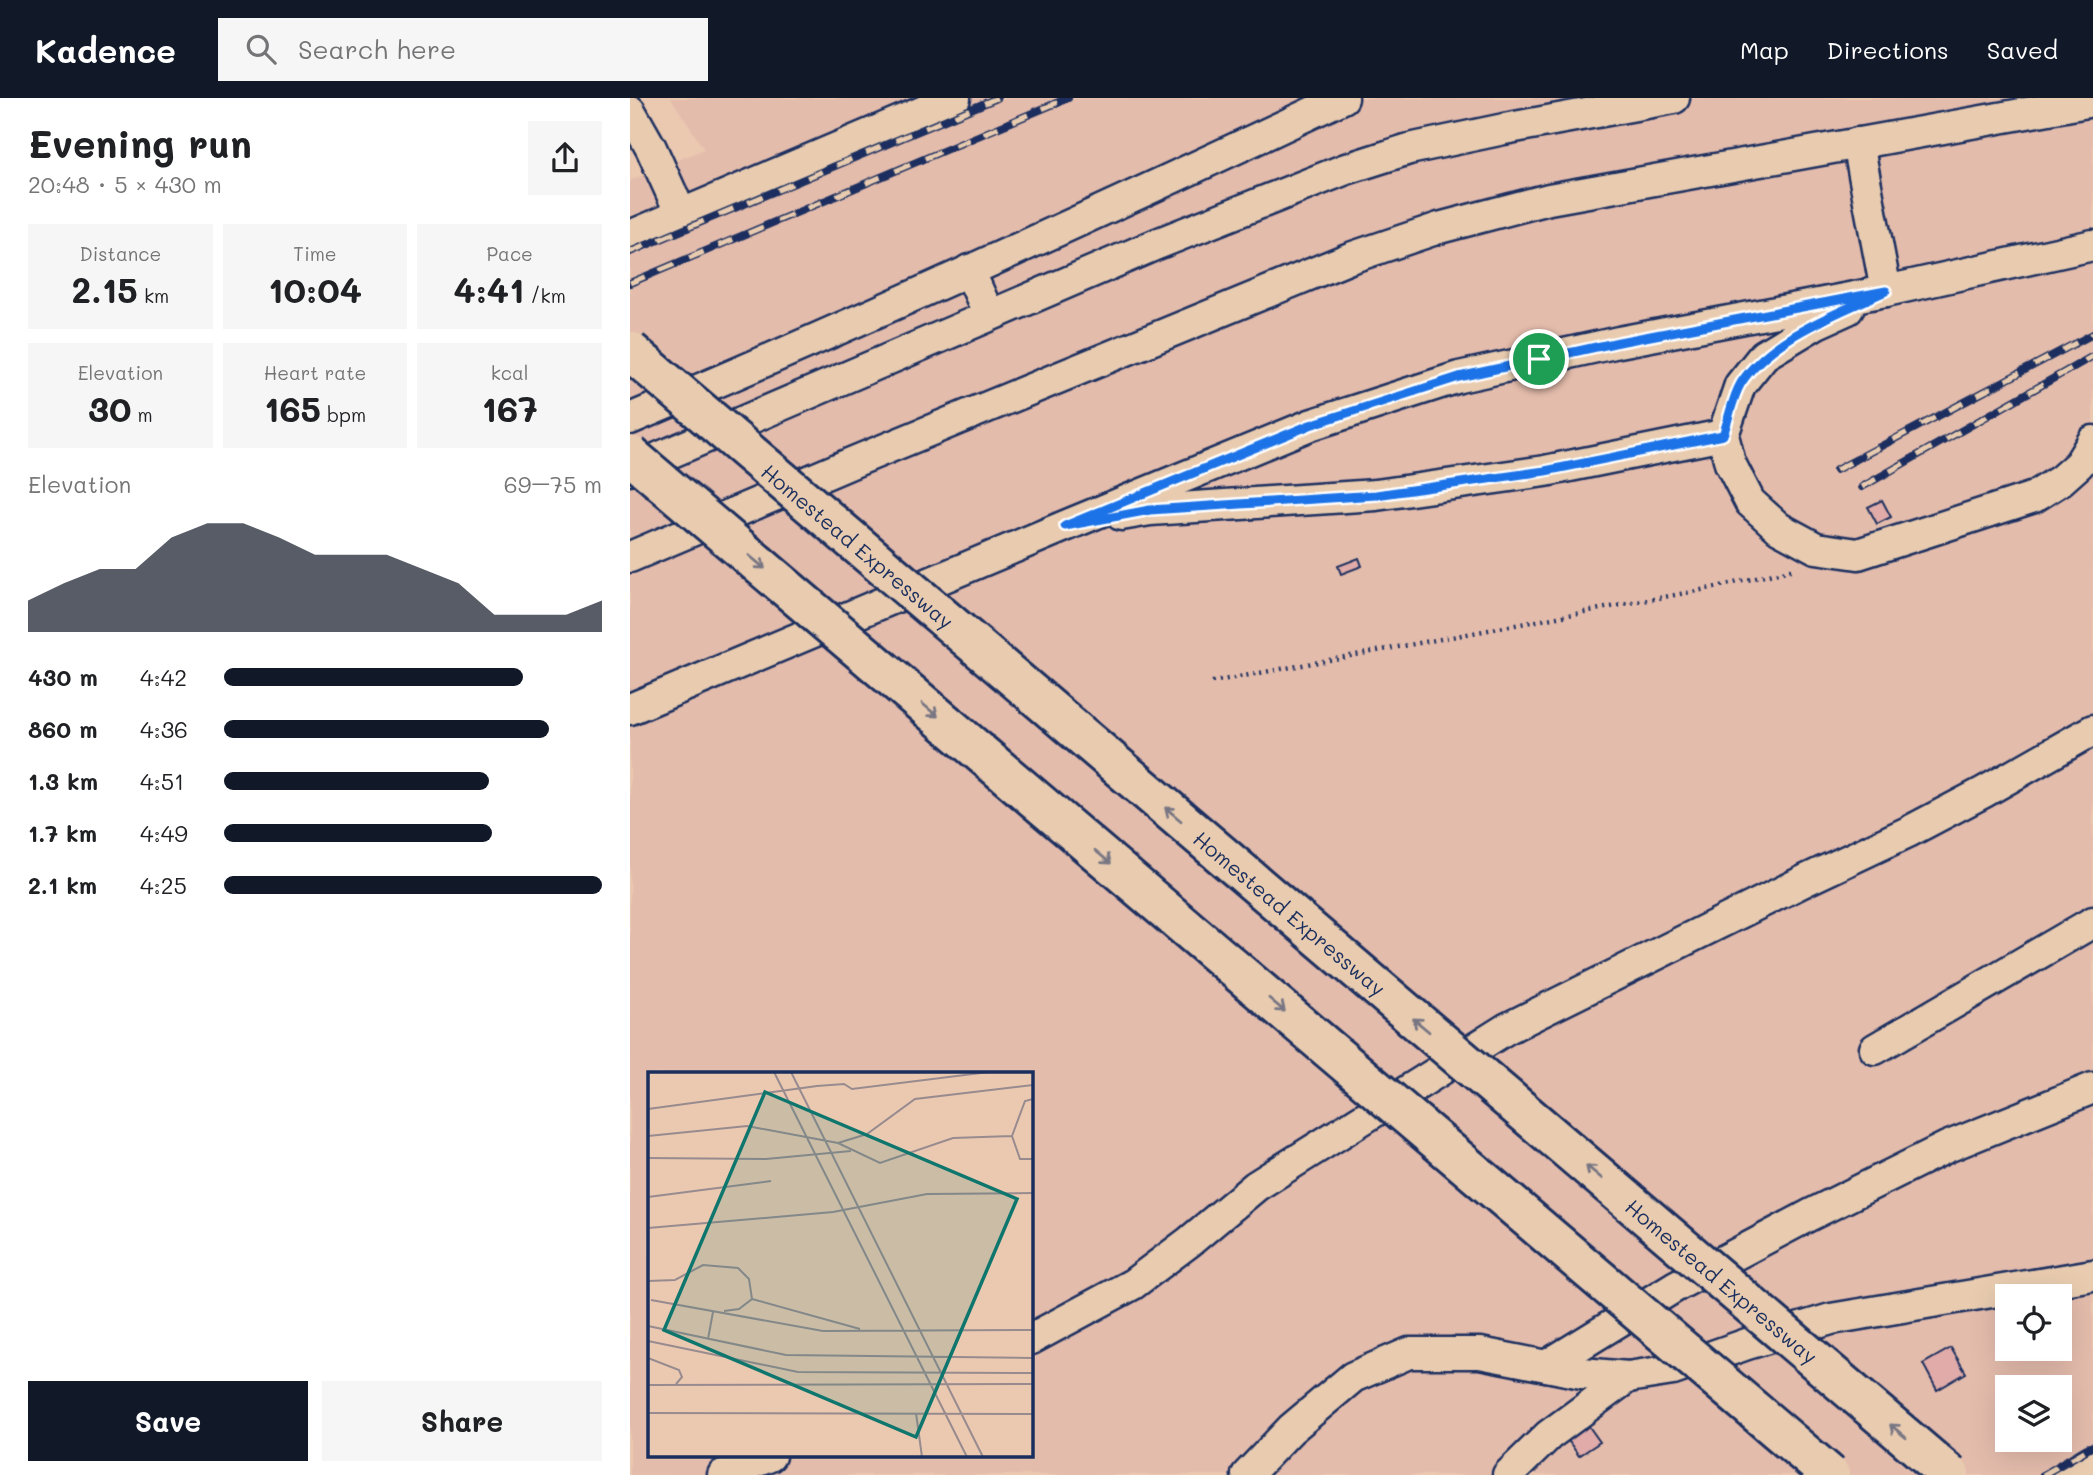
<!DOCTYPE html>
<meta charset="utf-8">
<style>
:root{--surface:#fff;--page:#f6f6f6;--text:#202124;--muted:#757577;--accent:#111827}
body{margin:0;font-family:Mali,sans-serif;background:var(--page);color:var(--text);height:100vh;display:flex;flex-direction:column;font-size:26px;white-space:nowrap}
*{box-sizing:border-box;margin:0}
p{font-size:23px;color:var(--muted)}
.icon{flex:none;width:38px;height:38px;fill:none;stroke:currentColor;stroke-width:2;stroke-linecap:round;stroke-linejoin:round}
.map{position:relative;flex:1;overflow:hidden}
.details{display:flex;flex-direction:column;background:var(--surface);width:630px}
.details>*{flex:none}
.tools{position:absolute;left:1365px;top:1186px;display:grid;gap:14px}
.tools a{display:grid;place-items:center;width:77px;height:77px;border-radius:0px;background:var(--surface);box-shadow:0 7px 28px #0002;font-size:35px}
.pin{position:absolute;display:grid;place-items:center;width:60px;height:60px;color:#fff;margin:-30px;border:4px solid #fff;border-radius:50%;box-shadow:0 2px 7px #0007}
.round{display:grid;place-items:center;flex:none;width:74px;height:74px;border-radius:0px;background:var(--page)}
.overview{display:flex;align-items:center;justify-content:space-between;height:119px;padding:0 28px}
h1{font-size:38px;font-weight:800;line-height:52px}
.figures{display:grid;grid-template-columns:repeat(3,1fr);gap:10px;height:119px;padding:7px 28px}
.figures div{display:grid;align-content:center;border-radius:0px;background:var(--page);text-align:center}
.figures b{font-size:35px;font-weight:800}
.figures small{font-size:19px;font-weight:400}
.figures p{font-size:19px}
.chart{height:196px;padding:14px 28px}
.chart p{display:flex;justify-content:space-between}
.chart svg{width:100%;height:126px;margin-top:7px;fill:var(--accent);opacity:.7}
.primary-button{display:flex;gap:14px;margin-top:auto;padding:14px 28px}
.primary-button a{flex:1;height:80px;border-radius:0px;background:var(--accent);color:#fff;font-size:28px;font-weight:800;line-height:80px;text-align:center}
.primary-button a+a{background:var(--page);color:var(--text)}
ul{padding:0 28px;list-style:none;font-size:23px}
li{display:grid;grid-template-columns:112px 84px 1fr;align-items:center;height:52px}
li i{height:18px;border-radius:9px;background:var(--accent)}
header{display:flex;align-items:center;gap:42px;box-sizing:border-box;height:98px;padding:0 35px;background:var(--accent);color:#fff}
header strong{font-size:33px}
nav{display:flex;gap:38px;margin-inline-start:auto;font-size:24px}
.search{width:490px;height:63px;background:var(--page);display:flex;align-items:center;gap:18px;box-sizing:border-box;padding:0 24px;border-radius:0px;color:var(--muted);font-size:26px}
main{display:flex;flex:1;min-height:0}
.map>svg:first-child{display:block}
.built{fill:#e4bcac;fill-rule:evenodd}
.building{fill:#e0aba8;stroke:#1b2f5e;stroke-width:2}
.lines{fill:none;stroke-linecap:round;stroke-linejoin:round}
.minor-casing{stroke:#1b2f5e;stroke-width:35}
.path{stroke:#1b2f5e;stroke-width:4.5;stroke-dasharray:2 5;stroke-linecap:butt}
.minor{stroke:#e9ccb0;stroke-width:30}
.rail-casing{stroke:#1b2f5e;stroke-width:8}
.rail{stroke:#e9ccb0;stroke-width:5;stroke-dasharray:16;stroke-linecap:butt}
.highway-bridge-casing{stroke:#1b2f5e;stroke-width:44;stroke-linecap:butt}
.highway-bridge{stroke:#e9ccb0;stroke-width:38}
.oneway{stroke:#787683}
.route-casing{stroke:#fff;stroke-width:14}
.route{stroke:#1a73e8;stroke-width:9}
.labels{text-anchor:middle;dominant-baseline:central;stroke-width:5;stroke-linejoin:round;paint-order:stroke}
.street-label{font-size:21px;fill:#1b2f5e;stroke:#e9ccb0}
.inset-road{fill:none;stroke:#988b8f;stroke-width:2}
.view{fill:#0f766e;fill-opacity:0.15;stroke:#0f766e;stroke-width:3.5}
.inset-edge{fill:none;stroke:#1b2f5e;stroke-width:3.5}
</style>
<header>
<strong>Kadence</strong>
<div class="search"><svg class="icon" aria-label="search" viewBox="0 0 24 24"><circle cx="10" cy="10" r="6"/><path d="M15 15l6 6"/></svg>Search here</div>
<nav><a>Map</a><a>Directions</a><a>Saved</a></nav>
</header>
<main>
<section class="details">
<div class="overview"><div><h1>Evening run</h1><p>20:48 · 5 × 430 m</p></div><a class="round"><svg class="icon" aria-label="share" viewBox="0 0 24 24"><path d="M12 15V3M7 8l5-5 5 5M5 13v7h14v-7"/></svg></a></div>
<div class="figures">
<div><p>Distance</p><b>2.15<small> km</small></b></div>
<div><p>Time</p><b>10:04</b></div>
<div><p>Pace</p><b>4:41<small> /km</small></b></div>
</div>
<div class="figures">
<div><p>Elevation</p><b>30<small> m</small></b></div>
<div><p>Heart rate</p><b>165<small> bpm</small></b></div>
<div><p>kcal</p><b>167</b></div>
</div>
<div class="chart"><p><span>Elevation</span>69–75 m</p>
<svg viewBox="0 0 160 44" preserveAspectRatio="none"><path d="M0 44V33L10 27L20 22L30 22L40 11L50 6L60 6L70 11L80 17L90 17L100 17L110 22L120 27L130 38L140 38L150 38L160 33V44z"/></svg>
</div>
<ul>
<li><b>430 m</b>4:42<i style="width:79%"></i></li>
<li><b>860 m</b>4:36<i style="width:86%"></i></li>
<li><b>1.3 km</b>4:51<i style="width:70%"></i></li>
<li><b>1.7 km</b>4:49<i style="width:71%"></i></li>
<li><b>2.1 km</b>4:25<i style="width:100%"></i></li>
</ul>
<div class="primary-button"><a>Save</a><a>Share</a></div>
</section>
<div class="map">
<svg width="1463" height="1377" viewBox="0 0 1463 1377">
<rect width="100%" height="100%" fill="#ebc8b0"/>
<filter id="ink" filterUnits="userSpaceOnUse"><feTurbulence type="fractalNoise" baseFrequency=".0143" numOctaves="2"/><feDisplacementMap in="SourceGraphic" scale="14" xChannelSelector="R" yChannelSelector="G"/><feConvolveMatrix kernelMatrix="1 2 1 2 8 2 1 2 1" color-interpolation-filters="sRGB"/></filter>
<g filter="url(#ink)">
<path class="built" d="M41,0H1463V1377H0V83L74,51ZM19,976H401V1358H19ZM1377,1199H1430V1251H1377ZM1377,1290H1430V1342H1377Z"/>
<g class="building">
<path d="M1252,402L1261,419L1247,426L1238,409Z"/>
<path d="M729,460L732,468L711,476L708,468Z"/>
<path d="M1321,1250L1336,1275L1307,1292L1293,1266Z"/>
<path d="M958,1327L970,1344L949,1358L937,1341Z"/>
</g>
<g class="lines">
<defs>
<g id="minor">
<path d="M0,13L21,50L51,116"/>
<path d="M1228,45L1256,193"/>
<path d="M0,138L325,0"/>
<path d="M339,172L359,217"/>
<path d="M1218,211L1187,225L1134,257L1110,287L1093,337L1100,365L1120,404L1149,430L1186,450L1228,456L1404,399L1431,382L1449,366L1463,343"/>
<path d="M0,321C240,220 478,111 713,0"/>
<path d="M0,372L527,146L716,71L779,51L874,31L1044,0"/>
<path d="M491,417L520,412L746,397L915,373L1093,337"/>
<path d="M0,459L226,363L720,160L809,130L919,101L1463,3"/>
<path d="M0,611L435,428L680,327L829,279L989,244L1256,193L1463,147"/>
<path d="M1245,951L1463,824"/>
<path d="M401,1241L503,1186L559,1144L626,1088L876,931L1176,782L1278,734L1354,694L1463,632"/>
<path d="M916,1268L1046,1188L1180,1117L1317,1049L1463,990"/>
<path d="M93,1377L140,1358"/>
<path d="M617,1377L661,1331L723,1279L779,1255H850L952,1275L998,1279L1043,1272L1117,1246L1201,1221L1463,1177"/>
<path d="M878,1377L919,1337L998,1279"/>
<path d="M1438,1377L1463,1362"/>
</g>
</defs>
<use href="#minor" class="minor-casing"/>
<path class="path" d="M582,584L1082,490L1165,471"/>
<use href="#minor" class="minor"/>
<defs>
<g id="rail">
<path d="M0,154L367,0"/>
<path d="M0,185L438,0"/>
<path d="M1206,372L1463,236"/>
<path d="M1232,389L1463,258"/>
<path d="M1413,1377L1463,1348"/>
</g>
</defs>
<use href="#rail" class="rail-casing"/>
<use href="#rail" class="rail"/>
<defs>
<g id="highway-bridge">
<path d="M0,253L1320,1377"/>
<path d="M0,357L1200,1377"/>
</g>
</defs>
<use href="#highway-bridge" class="highway-bridge-casing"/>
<use href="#highway-bridge" class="highway-bridge"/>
</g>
<defs><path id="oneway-shaft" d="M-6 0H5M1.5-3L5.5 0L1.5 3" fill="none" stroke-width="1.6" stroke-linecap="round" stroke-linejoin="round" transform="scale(1.75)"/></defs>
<g class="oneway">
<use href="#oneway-shaft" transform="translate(127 464) rotate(40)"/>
<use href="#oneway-shaft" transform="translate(300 612) rotate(40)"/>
<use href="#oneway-shaft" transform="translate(543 716) rotate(-140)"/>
<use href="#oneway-shaft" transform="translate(473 759) rotate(40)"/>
<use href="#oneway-shaft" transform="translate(647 907) rotate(40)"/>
<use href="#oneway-shaft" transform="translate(791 927) rotate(-140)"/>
<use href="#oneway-shaft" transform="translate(964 1074) rotate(-140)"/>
<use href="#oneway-shaft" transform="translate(1268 1333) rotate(-140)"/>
</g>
</g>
<g class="lines" filter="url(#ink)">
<defs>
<path id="route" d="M1256,193C1208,215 1141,239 1111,285C1102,300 1099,321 1093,337L915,373L746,397L520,412L435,428L680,327L829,279L989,244Z"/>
</defs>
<use href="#route" class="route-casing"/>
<use href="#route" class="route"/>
</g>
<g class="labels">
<g class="street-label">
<text transform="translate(228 448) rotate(40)">Homestead Expressway</text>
<text transform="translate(660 815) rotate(40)">Homestead Expressway</text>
<text transform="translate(1092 1183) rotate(40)">Homestead Expressway</text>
</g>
</g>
<g transform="translate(18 974)">
<rect width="385" height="385" fill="#ebc8b0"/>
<path class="inset-road" d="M126,0L319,385M143,0L335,385M385,27L377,29L364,64L372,87H385M0,37L169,14L196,12L204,17L341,0M0,64L99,54L190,71L232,91L305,66L364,64M190,71L219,62L267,27L385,13M0,86L118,87L203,79M0,125L123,109M0,156L185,140L279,122L385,121M0,209L27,208L55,193L90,196L101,207L104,227L91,237L76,239M104,227L212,257M3,228L175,259L385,258M0,254L138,283L385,286M60,267L65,240M0,269L150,300L385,301M0,286L31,298L34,305L28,312M0,313L385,312M0,341L385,342M268,341L274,385"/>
<path class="view" d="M117,20L369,127L268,365L16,258Z"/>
<rect width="385" height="385" class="inset-edge"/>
</g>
</svg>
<div class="tools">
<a><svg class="icon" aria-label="locate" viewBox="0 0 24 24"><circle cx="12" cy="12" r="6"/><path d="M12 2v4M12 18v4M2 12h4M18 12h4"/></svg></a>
<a><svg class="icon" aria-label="layers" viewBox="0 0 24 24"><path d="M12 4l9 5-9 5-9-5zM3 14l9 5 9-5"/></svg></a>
</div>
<div class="pin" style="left:909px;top:261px;background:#1e9e55"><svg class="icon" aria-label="arrive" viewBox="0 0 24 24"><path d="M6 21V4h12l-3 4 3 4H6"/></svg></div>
</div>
</main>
